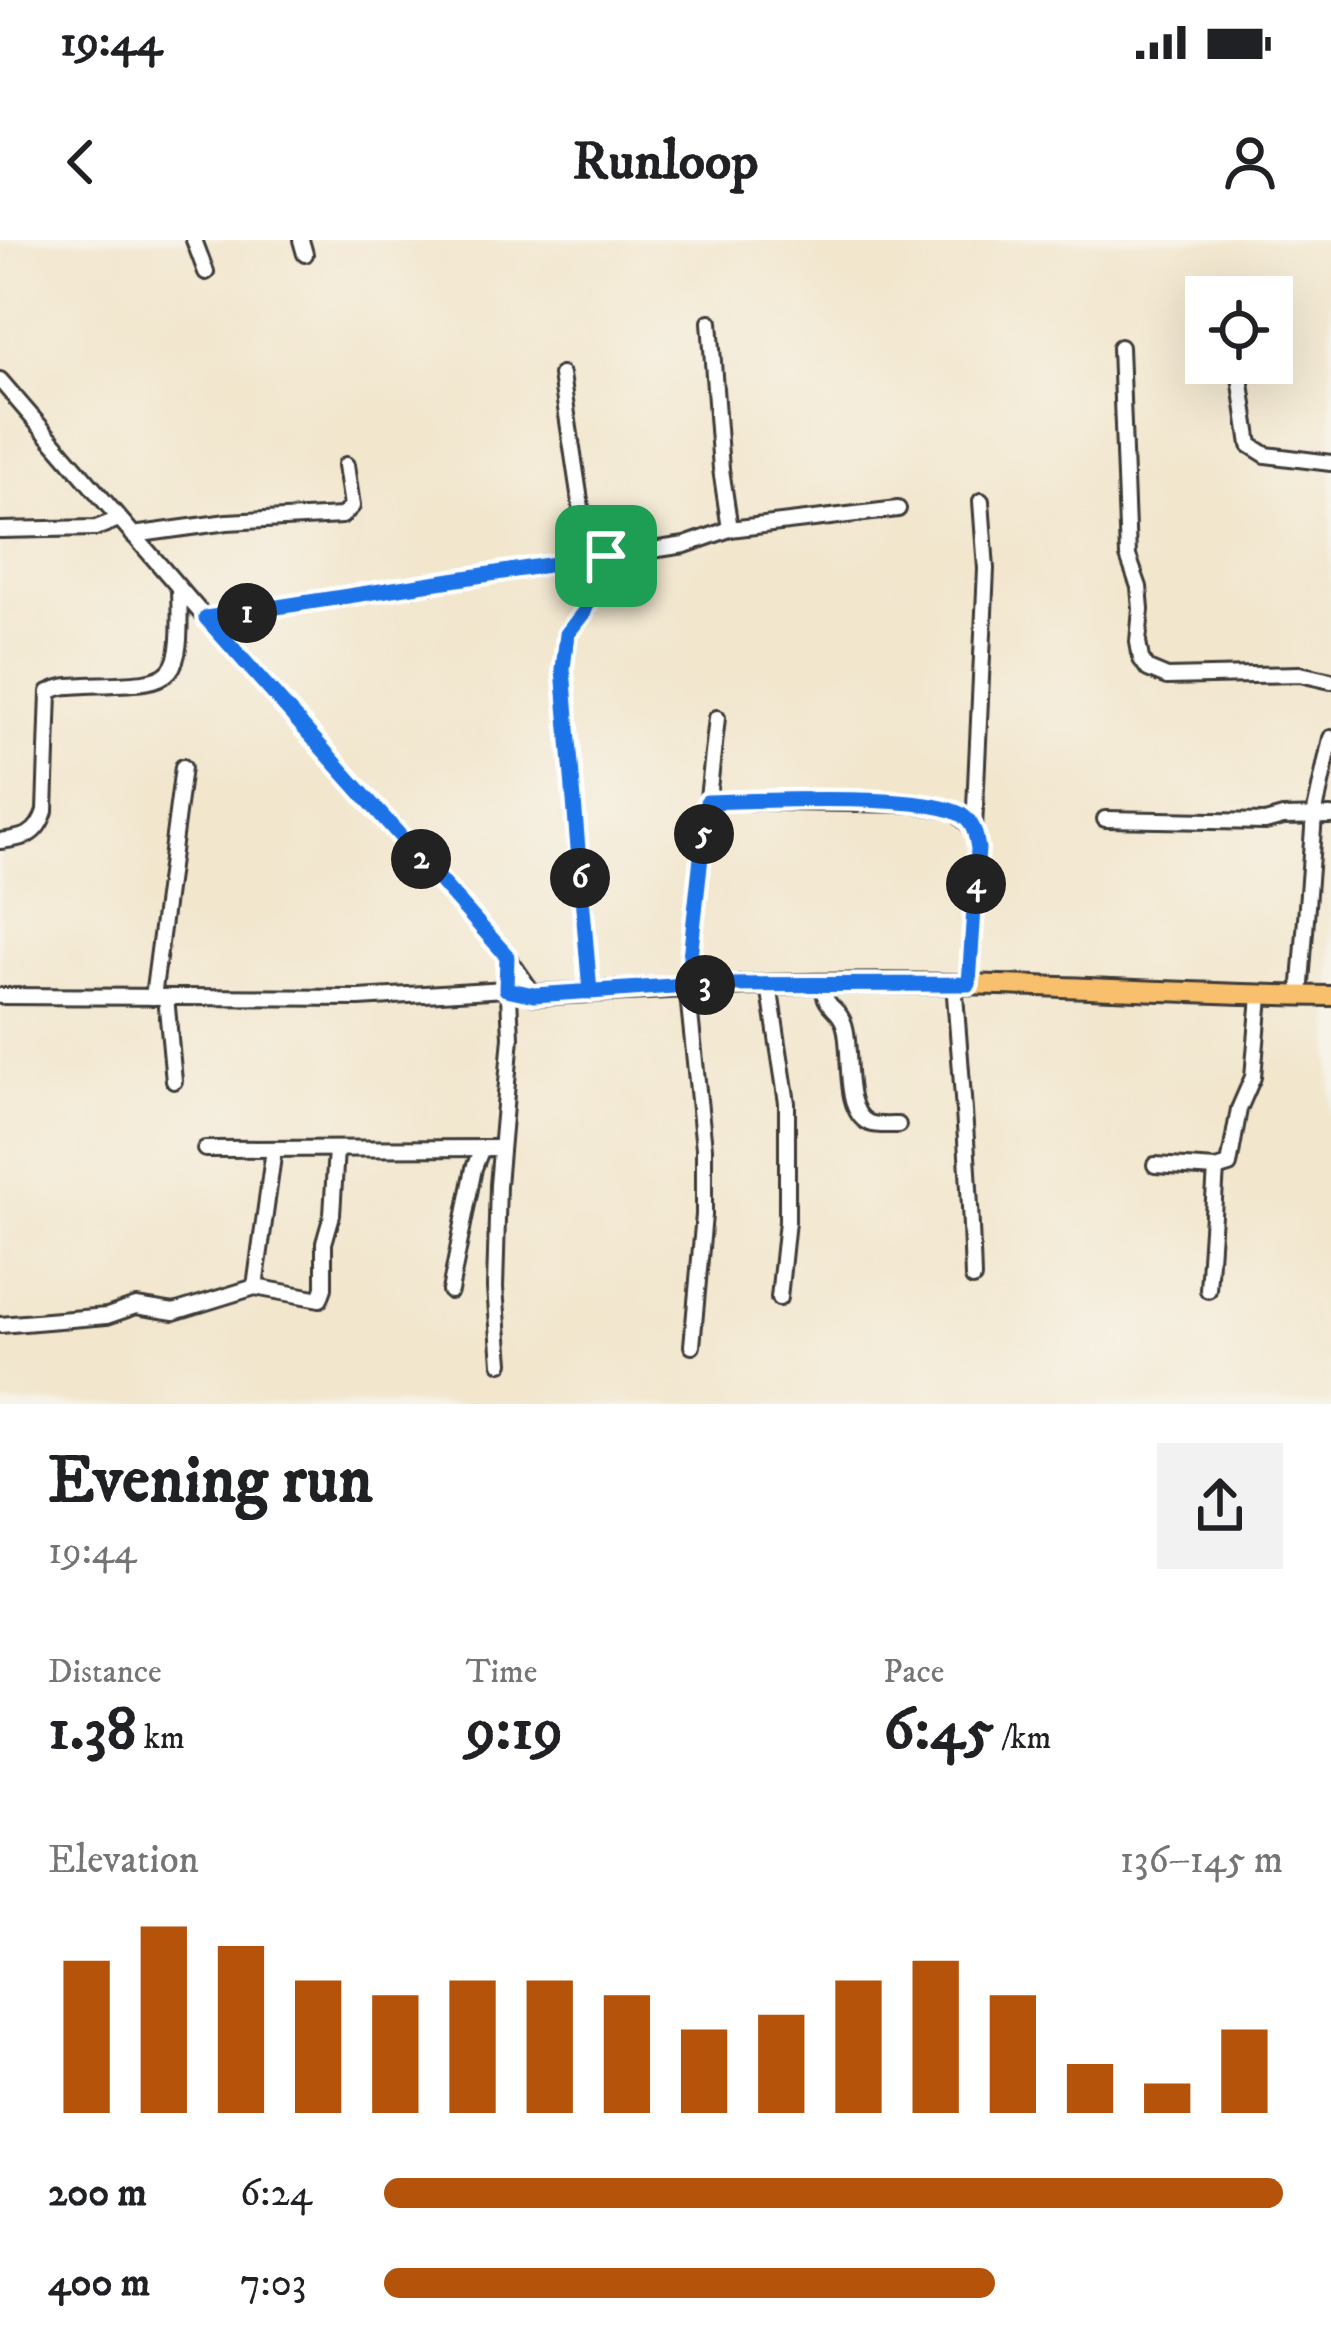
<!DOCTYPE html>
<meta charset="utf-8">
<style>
:root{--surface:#fff;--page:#f2f2f2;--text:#202124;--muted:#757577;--accent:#b45309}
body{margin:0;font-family:"IM FELL DW Pica",serif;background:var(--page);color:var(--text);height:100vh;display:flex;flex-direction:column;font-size:45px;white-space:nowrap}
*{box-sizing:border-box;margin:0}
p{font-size:39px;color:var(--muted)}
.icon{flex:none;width:66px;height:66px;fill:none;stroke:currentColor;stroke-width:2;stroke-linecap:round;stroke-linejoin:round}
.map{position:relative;height:1164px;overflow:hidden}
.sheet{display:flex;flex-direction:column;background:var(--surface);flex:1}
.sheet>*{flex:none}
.buttons{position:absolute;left:1185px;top:36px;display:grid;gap:24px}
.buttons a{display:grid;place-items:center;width:108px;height:108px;border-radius:0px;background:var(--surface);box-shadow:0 12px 48px #0002;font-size:60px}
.pin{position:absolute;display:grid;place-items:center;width:102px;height:102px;color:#fff;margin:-51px;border-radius:24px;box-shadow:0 6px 18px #0006}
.km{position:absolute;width:60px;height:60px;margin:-30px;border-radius:50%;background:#222;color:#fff;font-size:33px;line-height:60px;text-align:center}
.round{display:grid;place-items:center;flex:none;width:126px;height:126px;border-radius:0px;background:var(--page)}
.summary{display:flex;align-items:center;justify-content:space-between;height:204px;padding:0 48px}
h1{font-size:66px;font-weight:700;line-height:90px}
.stats{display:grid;grid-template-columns:repeat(3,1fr);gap:18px;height:204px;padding:12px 48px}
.stats div{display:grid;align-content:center}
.stats b{font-size:60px;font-weight:700}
.stats small{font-size:33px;font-weight:400}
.stats p{font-size:33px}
.chart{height:336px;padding:24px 48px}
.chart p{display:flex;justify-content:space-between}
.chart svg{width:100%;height:216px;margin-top:12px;stroke:var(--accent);stroke-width:6}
ul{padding:0 48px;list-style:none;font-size:39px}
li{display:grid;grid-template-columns:192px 144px 1fr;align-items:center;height:90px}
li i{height:30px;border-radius:15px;background:var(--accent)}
.status{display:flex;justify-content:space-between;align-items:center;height:84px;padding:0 60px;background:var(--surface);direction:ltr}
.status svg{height:33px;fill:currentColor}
header{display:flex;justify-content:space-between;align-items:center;height:156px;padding:0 48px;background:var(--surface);font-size:54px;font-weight:700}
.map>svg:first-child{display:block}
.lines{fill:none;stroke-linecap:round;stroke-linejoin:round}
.minor-casing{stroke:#3c3a37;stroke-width:20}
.major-casing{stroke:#3c3a37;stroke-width:24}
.minor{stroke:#fff;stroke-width:14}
.major{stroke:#f8bf6c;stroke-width:18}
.route-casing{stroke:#fff;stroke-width:24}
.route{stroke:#1a73e8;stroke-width:15}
</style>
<div class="status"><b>19:44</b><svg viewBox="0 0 49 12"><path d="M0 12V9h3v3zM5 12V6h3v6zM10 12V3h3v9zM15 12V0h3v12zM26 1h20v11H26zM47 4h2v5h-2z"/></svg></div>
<header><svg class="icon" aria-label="back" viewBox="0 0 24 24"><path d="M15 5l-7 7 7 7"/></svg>Runloop<svg class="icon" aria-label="person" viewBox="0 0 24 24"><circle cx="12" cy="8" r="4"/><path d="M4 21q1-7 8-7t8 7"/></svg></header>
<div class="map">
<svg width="1331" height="1164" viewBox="0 0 1331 1164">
<rect width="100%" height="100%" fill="#f7f3e8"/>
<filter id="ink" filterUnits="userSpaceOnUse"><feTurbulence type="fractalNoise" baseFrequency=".00833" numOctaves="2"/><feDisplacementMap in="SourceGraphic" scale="24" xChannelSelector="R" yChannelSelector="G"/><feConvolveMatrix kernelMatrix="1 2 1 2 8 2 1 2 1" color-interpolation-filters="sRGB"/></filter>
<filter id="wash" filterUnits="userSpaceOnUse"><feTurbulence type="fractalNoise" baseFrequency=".004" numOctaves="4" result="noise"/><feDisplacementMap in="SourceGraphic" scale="48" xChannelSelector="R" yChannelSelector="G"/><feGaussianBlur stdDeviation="2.7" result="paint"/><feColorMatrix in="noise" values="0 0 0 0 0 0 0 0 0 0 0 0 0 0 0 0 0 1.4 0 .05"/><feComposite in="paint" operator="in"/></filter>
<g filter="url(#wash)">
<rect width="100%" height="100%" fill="#f2e6cd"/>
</g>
<g filter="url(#ink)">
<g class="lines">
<defs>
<g id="minor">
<path d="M194,0L206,32"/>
<path d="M301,0L305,14"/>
<path d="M710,82L721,229L730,289"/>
<path d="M1120,107L1128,316L1139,347L1141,369L1138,402L1141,419L1148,429L1167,437L1300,434L1331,441"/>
<path d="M1238,123L1250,205L1266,215L1331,223"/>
<path d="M561,135L589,320"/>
<path d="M0,140L201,373L507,716L534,755"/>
<path d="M0,290L96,288L119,279"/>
<path d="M133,295L227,282L342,276L352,266L346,225"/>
<path d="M206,378L685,305L730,289L898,269"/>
<path d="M707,561L911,564L954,571L974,589"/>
<path d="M1105,579L1265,582L1283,577L1331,576"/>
<path d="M0,601C24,598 37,596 45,571L49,452C61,445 72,446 86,445C177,442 182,447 179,349"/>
<path d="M954,743C962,842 970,940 973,1038"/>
<path d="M822,744C827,773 837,764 844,784C853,808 841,870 869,883C876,886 890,885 898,885"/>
<path d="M969,744L978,609L974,589L986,329L981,261"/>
<path d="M769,745L787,863V981L779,1058"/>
<path d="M590,752L563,429L567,394L584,372L606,317"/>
<path d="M0,756L359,758L506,749L534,755"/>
<path d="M1300,756L1314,576L1331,498"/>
<path d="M153,757L183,527"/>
<path d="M166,757L174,841"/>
<path d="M205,909L501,908"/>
<path d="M1155,925L1216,929L1229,925L1239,869L1253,837L1260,756"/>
<path d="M255,1047L274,909"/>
<path d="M1208,1050L1216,929"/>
<path d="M450,1051L474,928L482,908"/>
<path d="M0,1085L107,1076L136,1066L174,1072L255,1047L320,1059L324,1048V1003L332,975L336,909"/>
<path d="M692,1106L704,975V908L687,745L717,478"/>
<path d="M501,1123L495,1048L498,945L511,797L507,716"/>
</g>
<path id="major" d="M534,755C675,747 815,741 956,744C1081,746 1206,755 1331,756"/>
</defs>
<use href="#minor" class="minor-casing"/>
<use href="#major" class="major-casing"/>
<use href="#minor" class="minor"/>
<use href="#major" class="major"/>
</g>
</g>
<g class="lines" filter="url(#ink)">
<defs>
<path id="route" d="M606,316L206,378L507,716L506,749L534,755L687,745L969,744L978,609C976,595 974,584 963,576C931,552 754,561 707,562L687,745L590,752L563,429L567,394L584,372L606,316"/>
</defs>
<use href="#route" class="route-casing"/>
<use href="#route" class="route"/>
</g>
</svg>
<div class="buttons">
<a><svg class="icon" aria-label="locate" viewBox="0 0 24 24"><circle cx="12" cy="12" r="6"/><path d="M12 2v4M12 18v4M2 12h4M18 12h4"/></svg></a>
</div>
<div class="pin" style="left:606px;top:316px;background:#1e9e55"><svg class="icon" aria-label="arrive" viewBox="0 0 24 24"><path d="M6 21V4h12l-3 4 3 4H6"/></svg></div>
<b class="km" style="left:247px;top:373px">1</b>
<b class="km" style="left:421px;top:619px">2</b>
<b class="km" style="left:705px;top:745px">3</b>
<b class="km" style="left:976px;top:644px">4</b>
<b class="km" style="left:704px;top:594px">5</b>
<b class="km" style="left:580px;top:638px">6</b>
</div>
<section class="sheet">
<div class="summary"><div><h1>Evening run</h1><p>19:44</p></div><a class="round"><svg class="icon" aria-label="share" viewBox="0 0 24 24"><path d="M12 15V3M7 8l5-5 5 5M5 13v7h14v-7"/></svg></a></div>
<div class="stats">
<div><p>Distance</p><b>1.38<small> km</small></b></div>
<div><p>Time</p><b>9:19</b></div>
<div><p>Pace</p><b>6:45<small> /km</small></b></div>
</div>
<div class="chart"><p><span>Elevation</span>136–145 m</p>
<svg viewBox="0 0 160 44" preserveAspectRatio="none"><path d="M5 44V13M15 44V6M25 44V10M35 44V17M45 44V20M55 44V17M65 44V17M75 44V20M85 44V27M95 44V24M105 44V17M115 44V13M125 44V20M135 44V34M145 44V38M155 44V27"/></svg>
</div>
<ul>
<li><b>200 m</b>6:24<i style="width:100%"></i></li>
<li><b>400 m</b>7:03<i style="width:68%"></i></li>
</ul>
</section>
